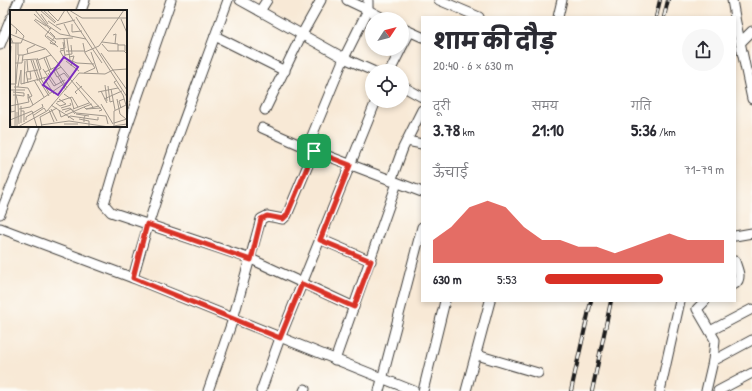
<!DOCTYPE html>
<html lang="hi">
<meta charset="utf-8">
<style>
:root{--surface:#fff;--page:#f7f7f7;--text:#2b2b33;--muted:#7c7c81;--accent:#d93025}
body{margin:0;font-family:"Patrick Hand","Playpen Sans Deva",sans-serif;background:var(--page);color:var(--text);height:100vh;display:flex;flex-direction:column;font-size:15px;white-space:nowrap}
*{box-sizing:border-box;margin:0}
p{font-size:13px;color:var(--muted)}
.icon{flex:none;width:22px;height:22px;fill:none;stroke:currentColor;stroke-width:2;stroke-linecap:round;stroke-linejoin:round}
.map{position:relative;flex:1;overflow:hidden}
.side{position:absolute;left:421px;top:16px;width:315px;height:286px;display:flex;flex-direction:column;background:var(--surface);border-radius:0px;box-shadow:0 2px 6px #0003}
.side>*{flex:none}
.needle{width:26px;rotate:54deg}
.fabs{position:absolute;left:365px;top:12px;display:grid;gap:8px}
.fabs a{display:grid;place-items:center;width:44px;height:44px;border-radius:50%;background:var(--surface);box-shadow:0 2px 6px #0003;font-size:20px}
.pin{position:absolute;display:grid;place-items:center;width:34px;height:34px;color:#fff;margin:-17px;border-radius:8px;box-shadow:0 2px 6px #0006}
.round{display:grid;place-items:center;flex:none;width:42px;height:42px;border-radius:21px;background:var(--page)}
.head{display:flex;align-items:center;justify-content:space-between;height:68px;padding:0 12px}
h1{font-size:22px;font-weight:800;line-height:30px}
.stats{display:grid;grid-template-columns:repeat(3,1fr);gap:6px;height:68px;padding:4px 12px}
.stats div{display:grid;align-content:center}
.stats b{font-size:17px;font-weight:800}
.stats small{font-size:11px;font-weight:400}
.stats p{font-size:11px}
.chart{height:112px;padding:8px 12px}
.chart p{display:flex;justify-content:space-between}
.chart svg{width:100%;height:72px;margin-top:4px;fill:var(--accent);opacity:.7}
ul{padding:0 12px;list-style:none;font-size:13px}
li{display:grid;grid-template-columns:64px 48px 1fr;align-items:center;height:30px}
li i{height:10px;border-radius:5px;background:var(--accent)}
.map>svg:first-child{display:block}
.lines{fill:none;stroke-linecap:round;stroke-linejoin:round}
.street-casing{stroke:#3d3b38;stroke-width:11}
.street{stroke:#fff;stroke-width:9}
.rail-casing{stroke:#1c1c1c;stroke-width:4}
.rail{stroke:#fdfcf7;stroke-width:2.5;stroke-dasharray:8;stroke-linecap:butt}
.route-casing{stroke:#fff;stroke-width:8}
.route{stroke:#d93025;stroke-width:5}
.inset-road{fill:none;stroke:#a0978c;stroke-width:1}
.view{fill:#7b2cbf;fill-opacity:0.15;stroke:#7b2cbf;stroke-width:2}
.inset-edge{fill:none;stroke:#1c1c1c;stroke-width:2}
</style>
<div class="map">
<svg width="752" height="391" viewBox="0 0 752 391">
<rect width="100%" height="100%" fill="#fdfcf7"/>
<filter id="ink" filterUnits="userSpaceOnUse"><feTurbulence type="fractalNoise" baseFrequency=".025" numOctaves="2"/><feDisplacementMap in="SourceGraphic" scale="8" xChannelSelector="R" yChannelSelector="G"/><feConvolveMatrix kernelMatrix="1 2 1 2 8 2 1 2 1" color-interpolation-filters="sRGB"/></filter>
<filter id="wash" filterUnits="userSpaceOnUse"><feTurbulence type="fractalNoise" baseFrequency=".012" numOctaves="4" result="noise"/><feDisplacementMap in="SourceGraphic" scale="16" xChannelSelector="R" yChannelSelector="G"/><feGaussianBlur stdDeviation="0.9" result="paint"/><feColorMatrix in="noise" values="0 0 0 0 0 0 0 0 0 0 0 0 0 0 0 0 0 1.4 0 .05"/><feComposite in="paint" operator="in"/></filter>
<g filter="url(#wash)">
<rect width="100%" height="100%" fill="#f8e9d6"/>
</g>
<g filter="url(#ink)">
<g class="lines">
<defs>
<g id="street">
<path d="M171,0L123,139L104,204L111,212L251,259L354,307"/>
<path d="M240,0L344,58L373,71"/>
<path d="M347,0L368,10V0"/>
<path d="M439,0L479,17"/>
<path d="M732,0L735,17"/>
<path d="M14,11L19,0"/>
<path d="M81,11L85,0"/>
<path d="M260,11L267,0"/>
<path d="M558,17L562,0"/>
<path d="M735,18L752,99"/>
<path d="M385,19L368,10L344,58L307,148L422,192"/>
<path d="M402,28L422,37"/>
<path d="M215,36L285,71"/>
<path d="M741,42L752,31"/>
<path d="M0,45L11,18"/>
<path d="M402,47L410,32"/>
<path d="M390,71L401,49"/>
<path d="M402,86L422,97"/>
<path d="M265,110L302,34L321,0"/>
<path d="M262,128L307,148"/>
<path d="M407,141L422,144"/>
<path d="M391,181L403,148L422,110"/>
<path d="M0,214L36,126"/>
<path d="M0,228L133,278L414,391"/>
<path d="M735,236L752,233"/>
<path d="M320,239L371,261"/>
<path d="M735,261C737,269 743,278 735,284"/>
<path d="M133,278C158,183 195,92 228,0"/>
<path d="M705,301L697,309L715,340L713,361L706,391"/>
<path d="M710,331L752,309"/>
<path d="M477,355L538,373"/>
<path d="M335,360L397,183"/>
<path d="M713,361L752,340"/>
<path d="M208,391L233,319L261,219L267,216L283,219L287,215L314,151"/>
<path d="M261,391L280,338L376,101"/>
<path d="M304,391L305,389"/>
<path d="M379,391L422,227"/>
<path d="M423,391L445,301"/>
<path d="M466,391L490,301"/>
<path d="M660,391L680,301"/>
<path d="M718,391L752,373"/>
</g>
</defs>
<use href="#street" class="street-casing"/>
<use href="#street" class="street"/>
<defs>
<g id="rail">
<path d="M656,17L660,0"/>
<path d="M664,17L668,0"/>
<path d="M571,391L591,301"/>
<path d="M592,391L611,301"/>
</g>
</defs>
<use href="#rail" class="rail-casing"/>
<use href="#rail" class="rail"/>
</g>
</g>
<g class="lines" filter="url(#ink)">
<defs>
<path id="route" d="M314,151L350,165L320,240L371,261L354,307L302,284L280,338L133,278L147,224L251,260L261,219L267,216L283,219L287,215Z"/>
</defs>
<use href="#route" class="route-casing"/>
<use href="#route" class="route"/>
</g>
<g transform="translate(10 10)">
<rect width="117" height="117" fill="#f8e9d6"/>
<path class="inset-road" d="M25,0L37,15L50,24L76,29M30,0L45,13M33,0L46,12M37,0L48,11L55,0M59,0L72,8H117M57,1L92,53M24,4L40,19M31,4L38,14M66,7L117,87M25,9L36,16M111,9L117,23M24,10L46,29L63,28M38,11L51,20M0,13L7,19L6,24M54,14L60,26M62,14V22L72,21M46,15L65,10M41,18L35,26L48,37M40,22L45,27L40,33L46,35M0,24L36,39L61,69M103,25L106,24L105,34M37,26L46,32L44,34M57,29L60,50M53,32L55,46M92,32L108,34V41M3,33L1,28V33H6M73,33L75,43L85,58L74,63M92,34L98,41H114L117,44M108,35H115V41M50,39L55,38L54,29M54,40L50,41L54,48L67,53L84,54M56,41H74M75,42L89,36L114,0M81,42L88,63M91,43L117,80M18,44L17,39L25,35M13,45L35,39M55,45L62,44L61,35M36,47L41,60M59,47L64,46L61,56M27,48L31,59L29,60M34,48L41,65M12,50L26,49L32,69M17,50L18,62M21,50L28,71M23,50L30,70M28,50L41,45M56,51L69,61M0,52L1,36M5,53H12L13,45H8V33M51,57L44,61L47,67L54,63L60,70M7,59L9,45M33,59L44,76L55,70M11,60V74L37,67M46,60L57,78M35,62L50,55M38,63L46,75M48,67L56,80M34,68L44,84M17,69H21L20,61M31,69L39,83M24,70L34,87M29,70L39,86M61,70L83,97M66,72L92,100L89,101M18,73L16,62L28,60M0,74H6L7,59M14,74L15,51M95,75L97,91M98,76L100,92L103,91M4,77H8L11,60M101,79L105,100M0,80H15M91,81L97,93M3,82L14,83V86L6,85M88,82L108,78M54,84L61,89L64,99M67,84L65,82L72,76M3,85H6L8,94L9,114M0,88L1,102L5,101M18,88V84L23,95M94,89L112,81M107,89L110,104L116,109M47,92L62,87L68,97M46,93L50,96L56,94L49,89M82,94L74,97L76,99L89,96M91,94L103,114M41,95L64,110M0,96L19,92L18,88L22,86L18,78L8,77M11,96V113M51,98L61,95L60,93M111,98L109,91L114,89M9,99L20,97L61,69M41,99L47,111M63,99L79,93M76,99L91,98M39,100L44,112M49,100L51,107L74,97M52,100L60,98L66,103L96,106L98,114M11,101H14V112M0,102L1,117M55,102L61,99L65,104M66,104L79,106M24,105L34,98L36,101M75,106L74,108L88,110V107M58,108L60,106L74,108V112M69,109L79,111V117M0,110L22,101L27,117M16,110V107L33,97L32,94M104,113V101L116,95L113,85L104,72L106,71M54,114H68M31,115L59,111L99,117M104,115V113L117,109M5,116L6,33H11L14,26L7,19M103,116L117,114M7,117V102M8,117L37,101L69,63L95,64L103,60L117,59M32,117L30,107L47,98"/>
<path class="view" d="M54,47L68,57L48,85L33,75Z"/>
<rect width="117" height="117" class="inset-edge"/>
</g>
</svg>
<div class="fabs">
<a><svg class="needle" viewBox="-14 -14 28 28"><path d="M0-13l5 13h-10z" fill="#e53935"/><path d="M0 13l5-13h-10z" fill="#7c7c81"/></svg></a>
<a><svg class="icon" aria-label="locate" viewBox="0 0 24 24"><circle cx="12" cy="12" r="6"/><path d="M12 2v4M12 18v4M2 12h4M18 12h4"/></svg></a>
</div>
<div class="pin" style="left:314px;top:151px;background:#1e9e55"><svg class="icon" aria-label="arrive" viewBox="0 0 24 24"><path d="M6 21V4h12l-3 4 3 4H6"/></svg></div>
<section class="side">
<div class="head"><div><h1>शाम की दौड़</h1><p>20:40 · 6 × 630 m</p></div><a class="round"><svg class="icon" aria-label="share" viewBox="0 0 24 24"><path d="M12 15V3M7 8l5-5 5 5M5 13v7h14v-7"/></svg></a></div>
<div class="stats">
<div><p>दूरी</p><b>3.78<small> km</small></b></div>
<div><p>समय</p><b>21:10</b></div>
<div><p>गति</p><b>5:36<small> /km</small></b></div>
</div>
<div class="chart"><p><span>ऊँचाई</span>71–79 m</p>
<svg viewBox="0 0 160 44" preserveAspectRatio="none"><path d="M0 44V30L10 22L20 10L30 6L40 10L50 22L60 30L70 30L80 34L90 34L100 38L110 34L120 30L130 26L140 30L150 30L160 30V44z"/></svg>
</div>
<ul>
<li><b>630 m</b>5:53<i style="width:66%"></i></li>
</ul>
</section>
</div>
